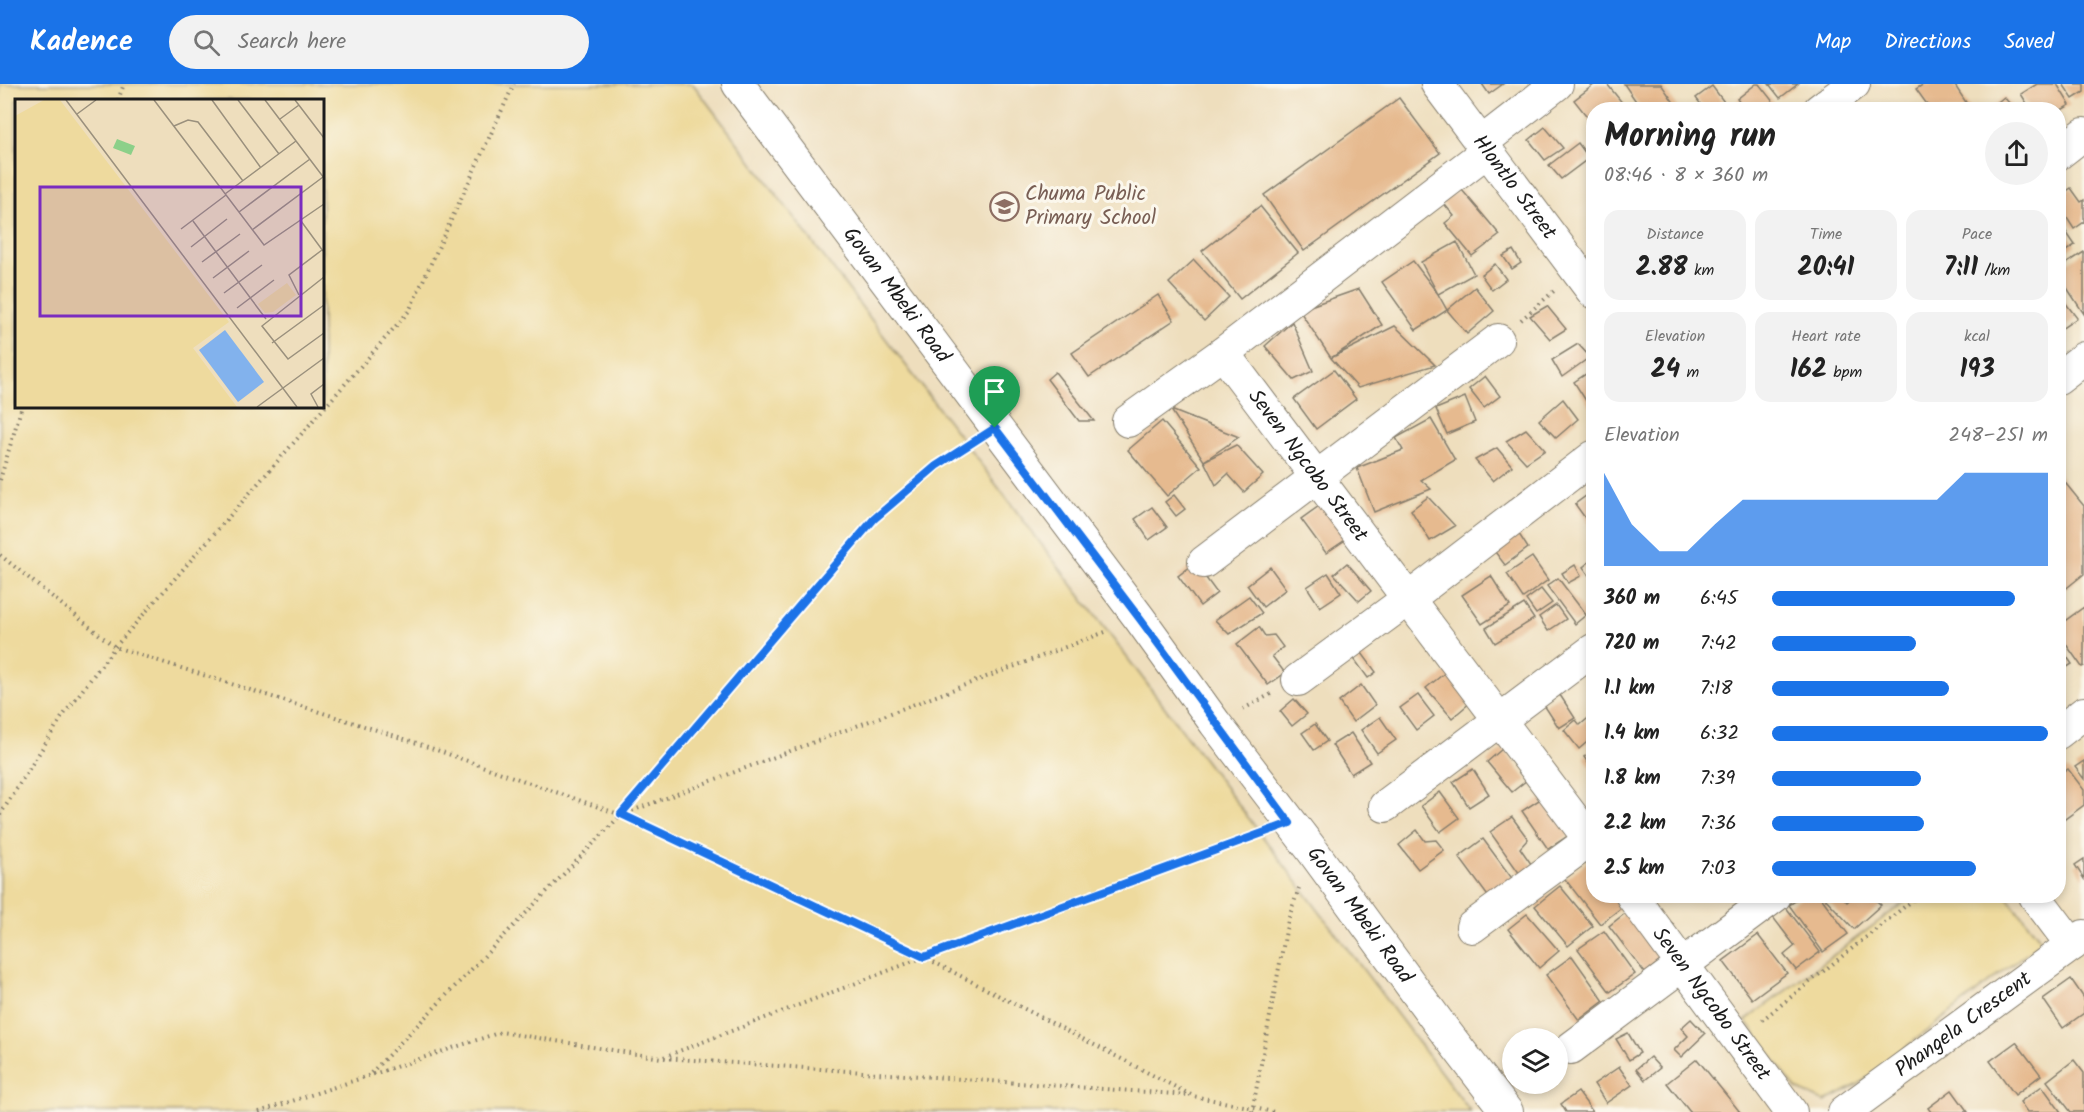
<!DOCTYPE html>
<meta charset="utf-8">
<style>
:root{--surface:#fff;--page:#f2f2f2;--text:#222;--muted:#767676;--accent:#1a73e8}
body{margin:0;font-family:Kalam,sans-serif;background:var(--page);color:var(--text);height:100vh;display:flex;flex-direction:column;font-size:22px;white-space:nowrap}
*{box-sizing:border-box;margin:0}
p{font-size:20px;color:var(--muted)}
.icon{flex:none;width:33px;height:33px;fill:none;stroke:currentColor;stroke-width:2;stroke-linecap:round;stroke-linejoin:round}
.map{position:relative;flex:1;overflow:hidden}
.side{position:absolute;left:1586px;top:18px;width:480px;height:801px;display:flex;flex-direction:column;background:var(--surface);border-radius:24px;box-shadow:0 3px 9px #0003}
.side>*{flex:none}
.buttons{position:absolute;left:1502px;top:944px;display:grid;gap:12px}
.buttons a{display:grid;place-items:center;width:66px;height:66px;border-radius:50%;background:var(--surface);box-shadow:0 3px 9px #0003;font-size:30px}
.pin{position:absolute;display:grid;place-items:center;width:51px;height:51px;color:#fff;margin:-62px -26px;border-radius:50% 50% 50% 0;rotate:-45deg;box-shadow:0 0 6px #0007}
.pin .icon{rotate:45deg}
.round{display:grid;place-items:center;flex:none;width:63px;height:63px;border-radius:32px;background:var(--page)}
.head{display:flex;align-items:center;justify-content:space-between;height:102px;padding:0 18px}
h1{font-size:33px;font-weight:800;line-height:45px}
.figures{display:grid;grid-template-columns:repeat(3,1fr);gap:9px;height:102px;padding:6px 18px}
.figures div{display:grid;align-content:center;border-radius:15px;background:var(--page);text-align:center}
.figures b{font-size:26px;font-weight:800}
.figures small{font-size:16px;font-weight:400}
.figures p{font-size:16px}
.chart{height:168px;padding:12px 18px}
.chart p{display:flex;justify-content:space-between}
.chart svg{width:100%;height:108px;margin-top:6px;fill:var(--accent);opacity:.7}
ul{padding:0 18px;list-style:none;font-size:20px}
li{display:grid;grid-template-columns:96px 72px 1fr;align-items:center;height:45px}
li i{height:15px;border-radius:8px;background:var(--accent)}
header{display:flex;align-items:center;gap:36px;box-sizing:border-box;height:84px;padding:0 30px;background:var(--accent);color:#fff}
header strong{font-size:28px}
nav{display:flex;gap:33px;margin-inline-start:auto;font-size:21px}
.search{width:420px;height:54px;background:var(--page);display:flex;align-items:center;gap:15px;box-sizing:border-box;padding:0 21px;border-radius:33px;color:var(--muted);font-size:22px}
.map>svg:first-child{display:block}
.sand{fill:#eeda9e;stroke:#857b5d;stroke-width:1.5;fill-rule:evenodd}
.building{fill:#e6ba8f}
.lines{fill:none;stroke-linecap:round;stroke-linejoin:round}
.street-casing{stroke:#857d6c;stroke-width:34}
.path{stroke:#857d6c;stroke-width:4;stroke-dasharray:1.5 4.5;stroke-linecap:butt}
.street{stroke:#fff;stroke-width:32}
.route-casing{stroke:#fff;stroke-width:12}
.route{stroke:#1a73e8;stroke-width:8}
.labels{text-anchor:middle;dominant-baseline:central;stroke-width:6;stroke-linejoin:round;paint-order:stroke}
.street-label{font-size:21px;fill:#1c1c1c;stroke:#fbf7ec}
.education-label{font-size:21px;fill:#785e54;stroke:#fbf7ec;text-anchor:start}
.inset-road{fill:none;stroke:#9a907d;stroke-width:1.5}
.view{fill:#7b2cbf;fill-opacity:0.15;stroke:#7b2cbf;stroke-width:3}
.inset-edge{fill:none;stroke:#1c1c1c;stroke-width:3}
</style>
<header>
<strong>Kadence</strong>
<div class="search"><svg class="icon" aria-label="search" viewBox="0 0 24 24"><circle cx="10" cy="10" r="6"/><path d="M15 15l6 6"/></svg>Search here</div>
<nav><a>Map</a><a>Directions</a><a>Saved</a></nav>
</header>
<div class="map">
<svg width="2084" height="1028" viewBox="0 0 2084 1028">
<rect width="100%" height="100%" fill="#fbf7ec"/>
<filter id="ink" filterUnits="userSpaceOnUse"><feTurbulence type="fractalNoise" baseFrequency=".0167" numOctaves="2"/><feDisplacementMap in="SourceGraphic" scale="12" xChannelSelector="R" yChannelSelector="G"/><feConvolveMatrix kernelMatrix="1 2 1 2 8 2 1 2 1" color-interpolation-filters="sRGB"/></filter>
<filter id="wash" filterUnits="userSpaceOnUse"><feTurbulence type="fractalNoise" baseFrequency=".008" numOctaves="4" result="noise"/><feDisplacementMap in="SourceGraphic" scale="24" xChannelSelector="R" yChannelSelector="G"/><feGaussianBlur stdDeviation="1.35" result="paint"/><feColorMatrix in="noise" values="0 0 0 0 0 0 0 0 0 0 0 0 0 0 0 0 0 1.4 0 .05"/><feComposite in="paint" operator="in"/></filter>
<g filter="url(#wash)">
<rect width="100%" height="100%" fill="#eedebd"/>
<g class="sand">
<path d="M0,0H693L1471,1028H0ZM16,16H322V322H16Z"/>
<path d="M1913,812H2006L2042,857L1859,1000L1825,1018L1796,1005L1746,936Z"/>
</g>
<g id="blocks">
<g class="building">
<path d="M1482,0H1503L1489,10Z"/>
<path d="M1595,0H1607L1628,26H1593V40L1574,16Z"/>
<path d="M1624,0H1661L1677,23L1673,26H1642Z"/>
<path d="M1756,0H1759L1778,24L1745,26L1737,15Z"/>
<path d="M1769,0H1798L1780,14Z"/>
<path d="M1924,0H1954L1971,26H1931L1916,5Z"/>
<path d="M2037,0H2057L2070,21L2058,28V26H2031L2021,10Z"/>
<path d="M2063,0H2084V8L2073,15Z"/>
<path d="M1712,2L1730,26H1705L1696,14Z"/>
<path d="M2004,13L2015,26H1988Z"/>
<path d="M1399,14L1440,69L1304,167L1264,111Z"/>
<path d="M1545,43L1563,64L1545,76L1529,56Z"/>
<path d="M1578,59L1589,74L1561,95L1549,81Z"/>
<path d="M2071,104L2081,118L2084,116V138L2074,145L2058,120V113Z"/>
<path d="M1462,106L1500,151L1472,172L1445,139L1454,132L1441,116Z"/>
<path d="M1260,122L1298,169L1240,215L1202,167Z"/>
<path d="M2058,136L2075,161L2058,172Z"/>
<path d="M1457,158L1474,190L1438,210L1447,226L1475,203L1494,227L1467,250L1447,226L1416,246L1382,198L1413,177L1438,210L1421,178Z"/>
<path d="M1513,166L1521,179L1512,185L1503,172Z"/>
<path d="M2084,168V230L2058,190V185Z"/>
<path d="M1194,176L1229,213L1204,237L1169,199Z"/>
<path d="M1495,180L1506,195L1492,206L1481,191Z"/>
<path d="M1359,205L1382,241L1331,274L1395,242L1435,281L1358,304L1331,274L1299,226Z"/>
<path d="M2058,209L2077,234L2058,247Z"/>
<path d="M1158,211L1174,236L1089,293L1072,269Z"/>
<path d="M1547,222L1566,245L1550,255L1530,232Z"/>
<path d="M1292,238L1313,287L1294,296L1265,262Z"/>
<path d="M1578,260L1590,273L1562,293L1552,276Z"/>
<path d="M1334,286L1356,315L1316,345L1294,315Z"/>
<path d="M1592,286L1593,321L1590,323L1574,298Z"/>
<path d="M1055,288L1094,337H1079L1047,295Z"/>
<path d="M1485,292L1500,312L1484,324L1469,305Z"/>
<path d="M1465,313L1475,338L1447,350L1436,325Z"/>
<path d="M1563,315L1578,335L1556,354L1539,336Z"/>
<path d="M1171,326L1239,353L1204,377Z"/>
<path d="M1431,335L1455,376L1421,396L1431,405L1374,428L1357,384L1403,366L1396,354Z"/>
<path d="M1162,337L1201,383L1167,412L1128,366Z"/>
<path d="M1526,345L1545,366L1526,379L1506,357Z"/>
<path d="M1236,361L1263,391L1244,408L1228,390L1216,401L1204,377Z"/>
<path d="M1497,364L1512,382L1493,397L1475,376Z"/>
<path d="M2058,390L2084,422V490L2058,511Z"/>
<path d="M1590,409L1593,414V445L1575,420Z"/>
<path d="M1174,411L1185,425L1176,432L1165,418Z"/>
<path d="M1428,413L1455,442L1430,457L1411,426Z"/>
<path d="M1326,417L1351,452L1326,469L1301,435Z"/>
<path d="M1152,423L1167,443L1149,456L1135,435Z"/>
<path d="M1517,447L1528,464L1505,481L1492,464Z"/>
<path d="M1532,473L1548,496L1523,514L1507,490Z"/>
<path d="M1593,475V497L1583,483Z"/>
<path d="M1195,479L1217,509L1200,522L1178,492Z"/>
<path d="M1347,479L1371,507L1359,517L1334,490Z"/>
<path d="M1575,481L1581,492L1568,499L1562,489Z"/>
<path d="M1270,483L1286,505L1263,523L1247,501Z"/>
<path d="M1328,489L1341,509L1320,523L1307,503Z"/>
<path d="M1491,492L1510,522L1482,540L1462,511Z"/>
<path d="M1558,494L1586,531L1575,540L1547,502Z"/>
<path d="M1541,505L1552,519L1536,530L1526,516Z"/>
<path d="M1249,512L1262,529L1229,550L1215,536Z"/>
<path d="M1524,520L1534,535L1495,559L1486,544Z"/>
<path d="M1556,521L1566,535L1548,547L1539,533Z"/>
<path d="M2084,523V582L2082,583L2058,549V542Z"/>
<path d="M1259,543L1265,552L1274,551L1283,563L1272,572L1285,589L1268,601L1237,560Z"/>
<path d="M2058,560L2072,580L2058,589Z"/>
<path d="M1362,569L1376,588L1368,594L1352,572Z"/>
<path d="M1446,588L1471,618L1452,634L1426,604Z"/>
<path d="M1361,601L1375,621L1353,638L1339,618Z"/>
<path d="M1418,611L1434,632L1416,646L1400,624Z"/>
<path d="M1560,611L1575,634L1559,644L1544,621Z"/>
<path d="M1294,615L1307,630L1292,642L1280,627Z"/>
<path d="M1593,630V653L1579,665L1564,646L1576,636L1580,641Z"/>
<path d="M1380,633L1396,656L1377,669L1361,646Z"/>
<path d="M1315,640L1327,657L1314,666L1302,649Z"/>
<path d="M1351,649L1370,678L1351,690L1332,661Z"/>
<path d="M1502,665L1527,696L1512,708L1487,678Z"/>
<path d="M1593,666V686L1584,673Z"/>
<path d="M2084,677V695L2075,683Z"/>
<path d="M1473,685L1489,710L1469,723L1453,698Z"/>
<path d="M2068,685L2084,706V721L2058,740V692Z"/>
<path d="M1440,708L1459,734L1440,748L1421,722Z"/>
<path d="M1542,714L1569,751L1548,765L1522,727Z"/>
<path d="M1512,733L1528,755L1520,764L1534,784L1522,793L1490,748Z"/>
<path d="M1417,746L1425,757L1436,756L1444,766L1418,785L1399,761Z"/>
<path d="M1483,755L1514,797L1490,815L1459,773Z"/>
<path d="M2084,775V795L2075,781Z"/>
<path d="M1590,776L1593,779V812H1618L1625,821L1600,840L1565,795Z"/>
<path d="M1560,802L1593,842L1568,862L1535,822Z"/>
<path d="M1803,812H1820L1848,850L1823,868L1789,821Z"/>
<path d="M1823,812H1842L1847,818L1854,812H1872L1881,821L1854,845Z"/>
<path d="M1785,822L1820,868L1796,886L1784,871L1795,862L1772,832Z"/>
<path d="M1628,827L1664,874L1645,889L1609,842Z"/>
<path d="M1527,830L1559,867L1539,884L1508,845Z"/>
<path d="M1604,847L1635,890L1610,908L1578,865Z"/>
<path d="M1758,851L1787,889L1752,915L1723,877Z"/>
<path d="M1572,872L1604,917L1579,936L1546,891Z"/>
<path d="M2071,895L2084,914V929L2063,944L2043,915Z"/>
<path d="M1691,935L1705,950L1681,973L1674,966L1688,952L1681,944Z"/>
<path d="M1628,949L1640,969L1629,976L1616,955Z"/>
<path d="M2016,958L2041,991L2015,1011L1990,977Z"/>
<path d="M1650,973L1660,984L1645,996L1636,985Z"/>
<path d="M1697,975L1740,1028H1690L1667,999Z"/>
<path d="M2074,976L2084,989V1028H2071L2047,997Z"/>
<path d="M1619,983L1632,1001L1606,1019L1594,1000Z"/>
<path d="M2042,1002L2061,1028H2027L2020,1018Z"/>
<path d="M1952,1006L1968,1028H1931L1928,1024Z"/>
<path d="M1578,1008L1593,1028H1566L1561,1020Z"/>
</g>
</g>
</g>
<g filter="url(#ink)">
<use href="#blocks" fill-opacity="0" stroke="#857d6c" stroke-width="1.5"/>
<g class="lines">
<defs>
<g id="street">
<path id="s1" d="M738,0L1140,535L1215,639L1312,766L1441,942L1507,1028"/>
<path id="s2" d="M1437,0L1593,208"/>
<path d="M1819,26L1854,0"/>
<path d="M1481,59L1557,0"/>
<path d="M2058,70L2084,50"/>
<path id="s3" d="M1223,269L1593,760"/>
<path d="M2058,294L2084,274"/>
<path d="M1128,337L1223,269L1487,67"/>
<path d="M1204,478L1498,256"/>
<path d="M1298,596L1408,515L1593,373"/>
<path d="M2058,649L2084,629"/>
<path d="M1385,722L1593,566"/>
<path id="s4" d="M1632,812L1791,1028"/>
<path d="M2035,812L2072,861"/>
<path d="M1472,843L1593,754"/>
<path d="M1571,964L1775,812"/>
<path id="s5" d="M1844,1028L2084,852"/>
</g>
</defs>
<use href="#street" class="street-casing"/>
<g class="path">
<path d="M118,16L124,0"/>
<path d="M1521,236L1554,207"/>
<path d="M969,361L936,382L874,435L621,731L1108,547"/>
<path d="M0,396L22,322"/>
<path d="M0,471L115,563L408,656L621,731L924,873L1193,1012L1274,1028"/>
<path d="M1243,625L1271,610"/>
<path d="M0,731L62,633L115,563L409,227L514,0"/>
<path d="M1762,936L1918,812"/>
<path d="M664,974L1189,1011"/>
<path d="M371,989L621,731"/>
<path d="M259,1028L501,948L661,974L924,873L1259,750"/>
<path d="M1252,1028L1288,836L1299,804"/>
</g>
<use href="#street" class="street"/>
</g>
</g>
<g class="lines" filter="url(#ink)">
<defs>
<path id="route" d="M995,344L1140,535L1290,739L924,873L621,730L874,435L936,382Z"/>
</defs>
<use href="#route" class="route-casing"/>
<use href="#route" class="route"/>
</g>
<defs>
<symbol id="school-ring" viewBox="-11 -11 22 22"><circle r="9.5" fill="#fbf7ec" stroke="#8d6e63" stroke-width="1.5"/><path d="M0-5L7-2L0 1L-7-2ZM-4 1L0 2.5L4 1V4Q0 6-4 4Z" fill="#8d6e63"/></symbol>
</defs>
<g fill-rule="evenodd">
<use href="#school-ring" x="988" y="106" width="33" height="33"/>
</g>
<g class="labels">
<g class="street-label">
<text stroke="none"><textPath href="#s2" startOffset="129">Hlontlo Street</textPath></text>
<text stroke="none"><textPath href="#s1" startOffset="264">Govan Mbeki Road</textPath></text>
<text stroke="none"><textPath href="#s3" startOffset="141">Seven Ngcobo Street</textPath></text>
<text stroke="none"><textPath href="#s1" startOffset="1038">Govan Mbeki Road</textPath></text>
<text stroke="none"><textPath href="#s4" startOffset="134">Seven Ngcobo Street</textPath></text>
<text stroke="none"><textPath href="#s5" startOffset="148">Phangela Crescent</textPath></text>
</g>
<g class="education-label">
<text x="1025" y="110">Chuma Public<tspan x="1025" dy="24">Primary School</tspan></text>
</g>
</g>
<g transform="translate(15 15)">
<rect width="309" height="309" fill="#eedebd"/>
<path d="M102,40L120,47L116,56L98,49Z" fill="#8cd089"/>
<path d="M29,1H45L214,223L178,249L222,308H0V17ZM272,184L281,196L258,213L250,214L243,205Z" fill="#eeda9e"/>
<path d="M210,231L249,283L223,303L184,251Z" fill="#82b2ed"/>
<path class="inset-road" d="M51,1L282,308M139,1L249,146L309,105M197,1L246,69M223,1L264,55M250,1L309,79M280,1L309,39M62,15L81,1M265,20L284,6M159,27L173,21L183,23L228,82M210,95L281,42M224,113L295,60M178,122L251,220M286,122L308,152M166,130L211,96M237,131L308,78M176,148L212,120M187,163L225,135M309,178L247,227L273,260L309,234M198,179L234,152M209,194L247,166M284,196L274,176L307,151M222,209L259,181M257,244L309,206M242,308L309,259M303,308L296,295L309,285"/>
<path class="view" d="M25,88H286V217H25Z"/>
<rect width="309" height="309" class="inset-edge"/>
</g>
</svg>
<div class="buttons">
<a><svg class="icon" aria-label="layers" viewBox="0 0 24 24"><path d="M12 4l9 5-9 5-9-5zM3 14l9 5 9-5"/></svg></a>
</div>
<div class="pin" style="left:995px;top:344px;background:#1e9e55"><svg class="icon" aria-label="arrive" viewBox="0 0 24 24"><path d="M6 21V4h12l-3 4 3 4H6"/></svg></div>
<section class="side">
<div class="head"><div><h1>Morning run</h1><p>08:46 · 8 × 360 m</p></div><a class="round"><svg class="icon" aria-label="share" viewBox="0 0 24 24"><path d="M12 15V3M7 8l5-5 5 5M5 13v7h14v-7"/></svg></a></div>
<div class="figures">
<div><p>Distance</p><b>2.88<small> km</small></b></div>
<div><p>Time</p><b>20:41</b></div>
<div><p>Pace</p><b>7:11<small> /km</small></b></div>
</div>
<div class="figures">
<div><p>Elevation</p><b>24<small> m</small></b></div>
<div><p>Heart rate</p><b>162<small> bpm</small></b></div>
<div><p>kcal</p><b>193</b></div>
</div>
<div class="chart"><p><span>Elevation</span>248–251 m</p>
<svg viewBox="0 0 160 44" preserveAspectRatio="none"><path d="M0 44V6L10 27L20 38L30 38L40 27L50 17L60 17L70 17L80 17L90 17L100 17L110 17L120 17L130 6L140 6L150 6L160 6V44z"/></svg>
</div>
<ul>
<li><b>360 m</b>6:45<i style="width:88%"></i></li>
<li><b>720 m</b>7:42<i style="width:52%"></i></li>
<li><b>1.1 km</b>7:18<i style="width:64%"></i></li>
<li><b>1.4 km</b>6:32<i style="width:100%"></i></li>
<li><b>1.8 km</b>7:39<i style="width:54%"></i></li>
<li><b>2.2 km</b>7:36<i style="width:55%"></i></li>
<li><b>2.5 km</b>7:03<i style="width:74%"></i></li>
</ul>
</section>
</div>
